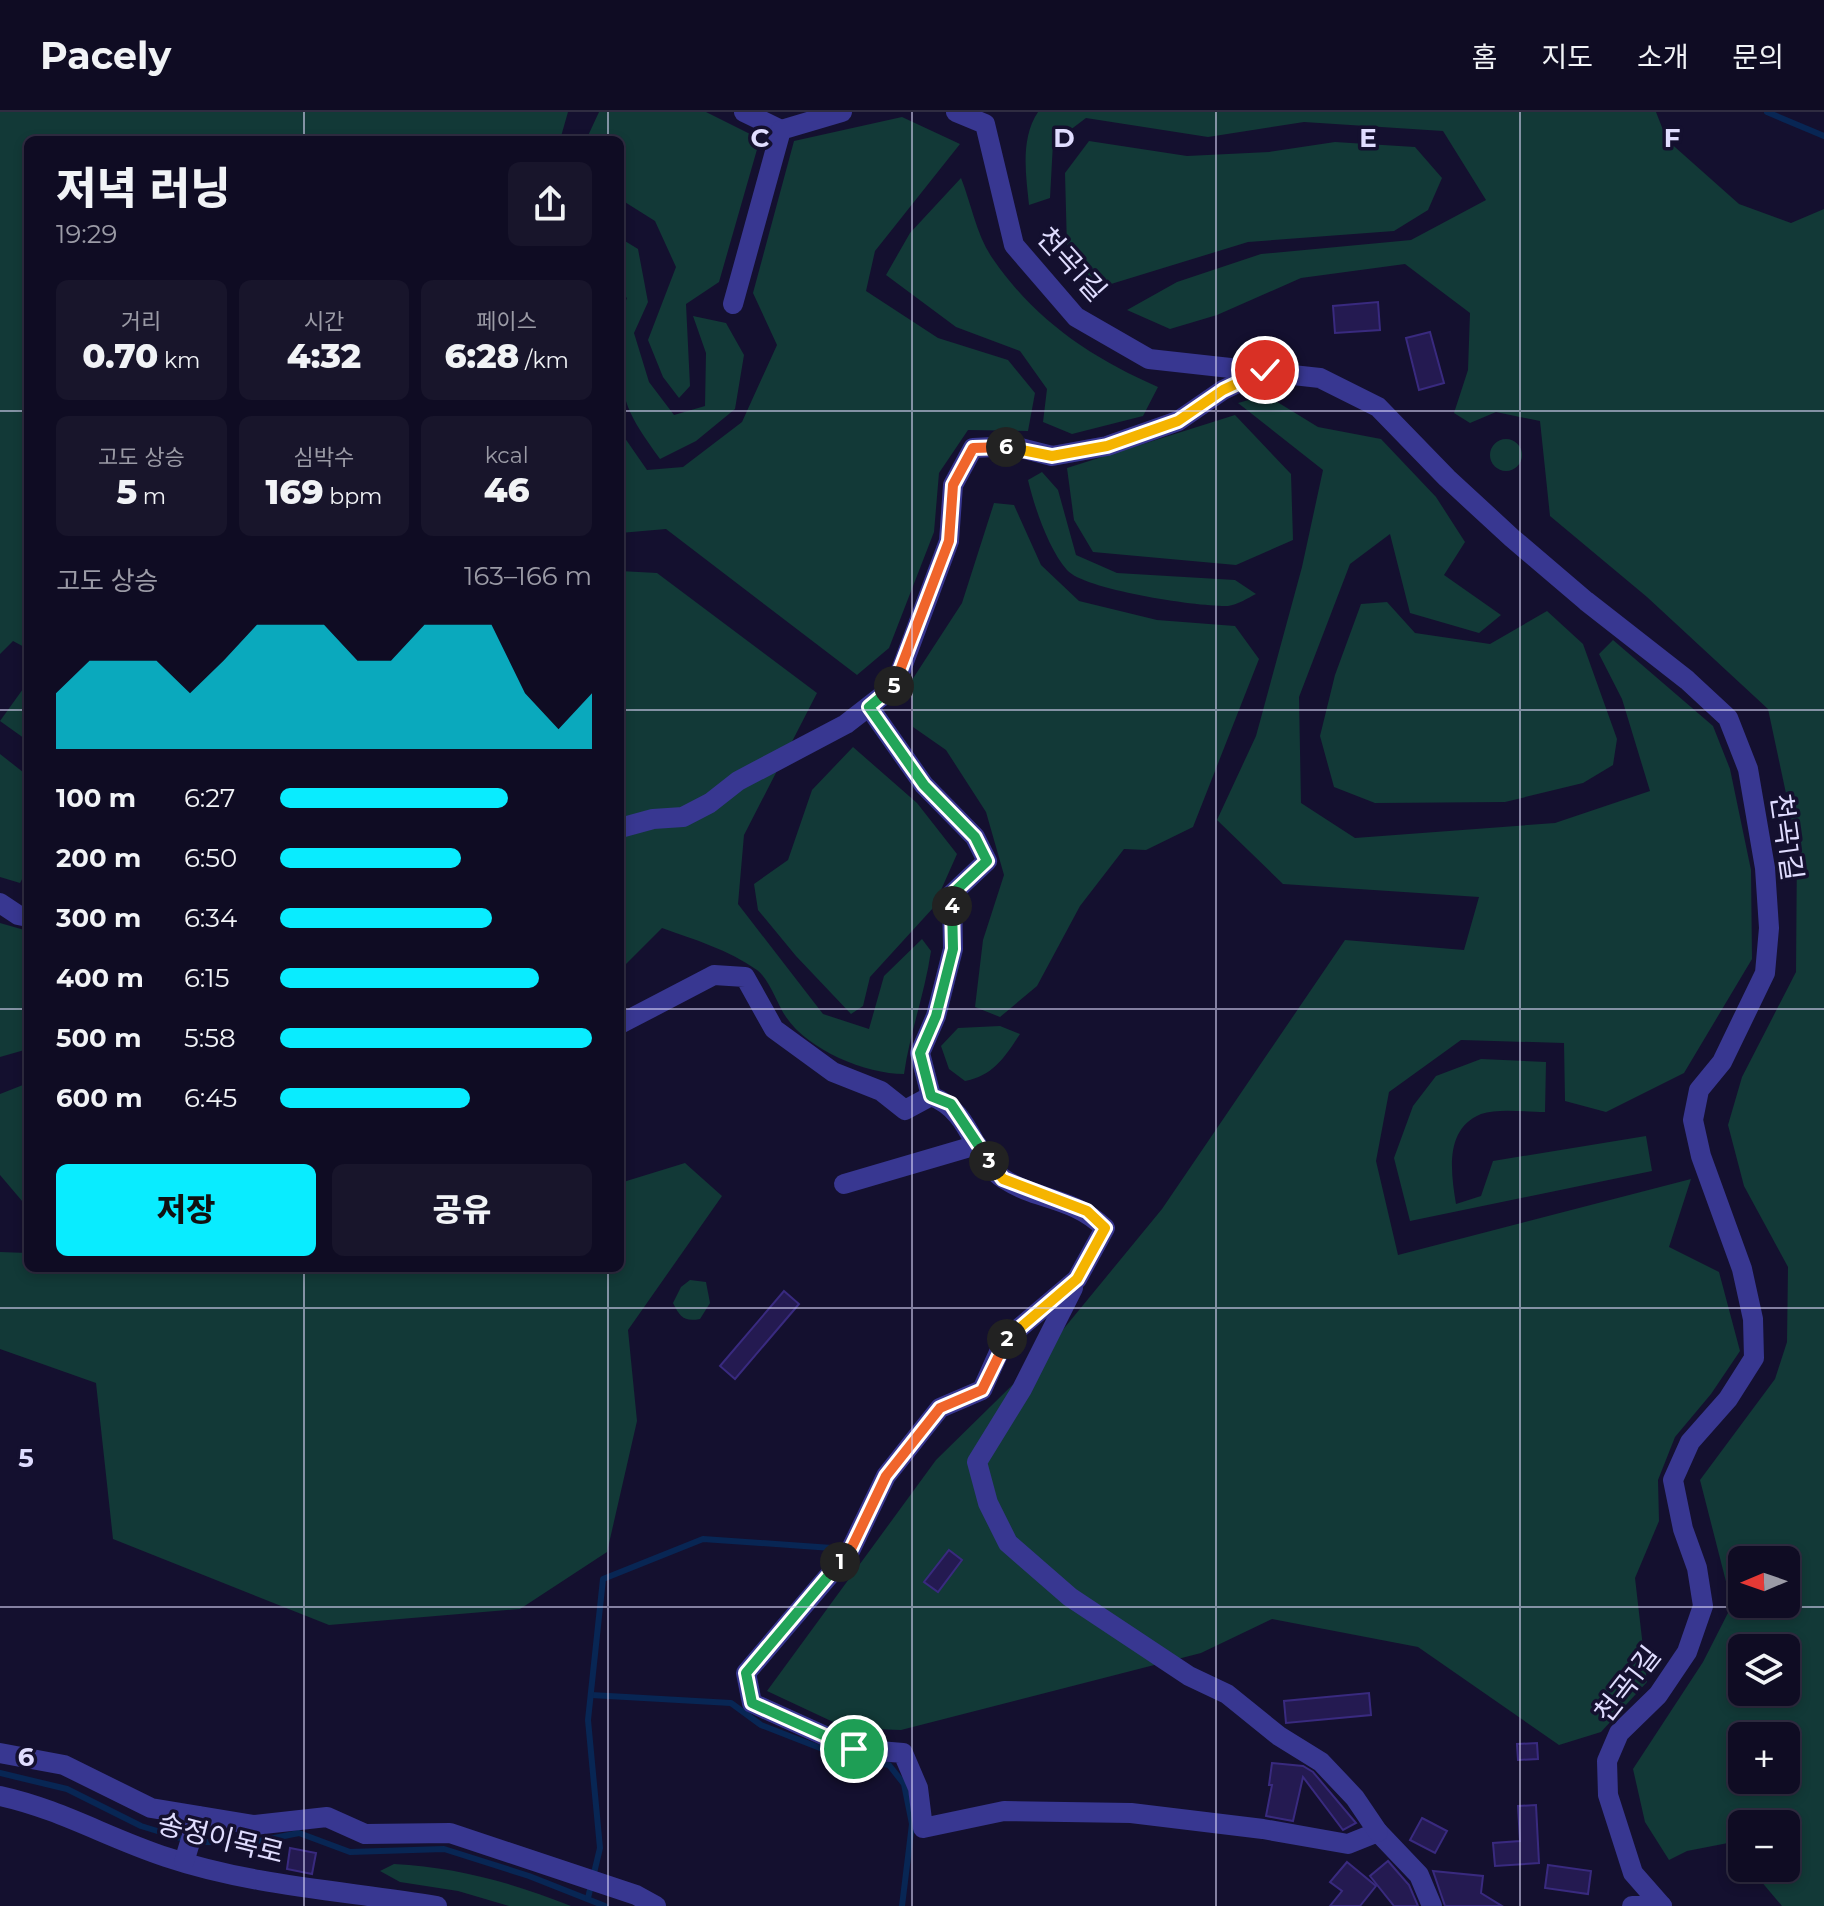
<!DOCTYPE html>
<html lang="ko">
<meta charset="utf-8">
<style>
:root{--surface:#0f0c23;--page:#18152b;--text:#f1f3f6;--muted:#9b9ba6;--line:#2f2c41;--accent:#09ecff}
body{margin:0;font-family:Montserrat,"Noto Sans KR",sans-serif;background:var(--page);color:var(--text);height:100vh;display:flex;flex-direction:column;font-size:30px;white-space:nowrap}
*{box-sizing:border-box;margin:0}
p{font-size:26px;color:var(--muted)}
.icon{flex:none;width:44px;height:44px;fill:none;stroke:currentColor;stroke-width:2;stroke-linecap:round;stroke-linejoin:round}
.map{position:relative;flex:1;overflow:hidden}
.details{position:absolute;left:24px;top:24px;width:600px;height:1136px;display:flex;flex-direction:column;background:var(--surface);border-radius:12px;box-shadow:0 4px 12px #0003,0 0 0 2px var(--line)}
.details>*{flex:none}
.needle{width:52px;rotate:268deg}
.tools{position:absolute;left:1728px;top:1434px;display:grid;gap:16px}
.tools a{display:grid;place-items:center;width:72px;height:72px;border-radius:12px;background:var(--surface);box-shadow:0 4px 12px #0003,0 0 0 2px var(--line);font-size:40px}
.pin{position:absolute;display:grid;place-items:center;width:68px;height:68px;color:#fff;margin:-34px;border:4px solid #fff;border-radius:50%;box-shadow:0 2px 8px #0007}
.km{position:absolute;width:40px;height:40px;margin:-20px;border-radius:50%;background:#222;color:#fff;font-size:22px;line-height:40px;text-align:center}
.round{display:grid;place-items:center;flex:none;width:84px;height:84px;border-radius:12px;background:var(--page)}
.head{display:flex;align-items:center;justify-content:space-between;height:136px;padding:0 32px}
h1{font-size:44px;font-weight:800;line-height:60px}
.metrics{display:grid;grid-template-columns:repeat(3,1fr);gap:12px;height:136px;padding:8px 32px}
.metrics div{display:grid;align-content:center;border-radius:12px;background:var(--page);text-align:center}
.metrics b{font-size:34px;font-weight:800}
.metrics small{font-size:22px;font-weight:400}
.metrics p{font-size:22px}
.chart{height:224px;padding:16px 32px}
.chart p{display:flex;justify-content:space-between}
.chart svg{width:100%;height:144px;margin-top:8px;fill:var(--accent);opacity:.7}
.cta{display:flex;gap:16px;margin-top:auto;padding:16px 32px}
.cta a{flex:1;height:92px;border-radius:12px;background:var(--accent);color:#111;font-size:32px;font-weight:800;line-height:92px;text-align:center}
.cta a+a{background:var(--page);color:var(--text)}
ul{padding:0 32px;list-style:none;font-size:26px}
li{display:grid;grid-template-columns:128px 96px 1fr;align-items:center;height:60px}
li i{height:20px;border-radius:10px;background:var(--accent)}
header{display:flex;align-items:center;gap:48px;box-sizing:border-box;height:112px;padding:0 40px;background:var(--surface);border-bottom:2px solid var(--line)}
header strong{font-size:38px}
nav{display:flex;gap:44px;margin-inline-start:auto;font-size:28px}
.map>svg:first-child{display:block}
.green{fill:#123937;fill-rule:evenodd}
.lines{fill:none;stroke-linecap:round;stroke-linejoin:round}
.stream{stroke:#082654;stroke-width:6}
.building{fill:#241a51;stroke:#392a7f;stroke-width:2}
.minor{stroke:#383791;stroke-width:20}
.split-1-casing{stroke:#fff;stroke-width:16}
.split-2-casing{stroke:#fff;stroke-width:16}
.split-3-casing{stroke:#fff;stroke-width:16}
.split-4-casing{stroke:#fff;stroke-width:16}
.split-5-casing{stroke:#fff;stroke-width:16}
.split-6-casing{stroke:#fff;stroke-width:16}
.split-7-casing{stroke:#fff;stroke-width:16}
.split-1{stroke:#22a559;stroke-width:10}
.split-2{stroke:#f0652b;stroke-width:10}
.split-3{stroke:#f5b400;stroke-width:10}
.split-4{stroke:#22a559;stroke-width:10}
.split-5{stroke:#22a559;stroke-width:10}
.split-6{stroke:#f0652b;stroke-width:10}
.split-7{stroke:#f5b400;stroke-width:10}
.grid{fill:none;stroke:#e0ddff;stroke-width:2;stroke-opacity:0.55}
.labels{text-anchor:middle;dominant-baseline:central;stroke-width:7;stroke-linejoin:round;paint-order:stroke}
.street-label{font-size:28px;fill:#e0ddff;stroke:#14102f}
.grid-label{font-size:26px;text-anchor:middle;font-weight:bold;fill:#e0ddff;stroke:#14102f;stroke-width:7;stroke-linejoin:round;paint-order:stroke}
</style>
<header>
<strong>Pacely</strong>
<nav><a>홈</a><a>지도</a><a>소개</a><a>문의</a></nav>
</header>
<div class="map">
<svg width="1824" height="1794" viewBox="0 0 1824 1794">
<rect width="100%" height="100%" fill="#14102f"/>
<g class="green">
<path d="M0,0H568L560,28H28V537L13,529L0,542Z"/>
<path d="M599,0H706L760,27L719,170L686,192L690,274L679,286L663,265L648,228L676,155L655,109L620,87V28H586Z"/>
<path d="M1038,0H1656L1667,28L1739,92L1791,111L1824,97V1794H1782L1750,1756H1786V1712H1742V1747L1728,1731L1687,1739L1669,1748L1645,1710L1633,1657L1703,1550L1732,1493L1700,1368L1775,1267L1787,1230L1788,1155L1744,1074L1728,1013L1742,965L1796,860L1797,733L1768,597L1647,485L1550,404L1540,309L1496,300L1470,311L1454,301L1468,258L1470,201L1405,152L1301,166L1217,203L1170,217L1127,198L1177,170L1261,142L1411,128L1486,88L1443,19L1304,10L1208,25L1086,6L1053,31L1050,86L1029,93C1026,63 1020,27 1038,0ZM1742,1448H1786V1492H1742ZM1742,1536H1786V1580H1742ZM1742,1624H1786V1668H1742Z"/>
<path d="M902,5L960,32L875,139L866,179L938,226L1008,248L1035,281L1028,319L968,318L939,361L934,420L889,536L857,563L666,417L620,421V319L647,358L683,355L742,310L777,233L753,181L794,29Z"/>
<path d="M1089,29L1187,44L1269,40L1335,30L1415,35L1442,66L1428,98L1394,119L1248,130L1098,176L1067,136L1065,61Z"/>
<path d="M961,66C971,91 977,125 993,147C1035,208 1091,246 1158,275L1143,304L1072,322L1043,310L1047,277L1020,239L956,215L886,163L910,121Z"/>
<path d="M620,126L638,137L648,190L634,221L649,270L674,303L705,294L706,241L693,204L726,211L744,243L735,297L696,329L660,347C628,302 620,290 620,234C620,216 619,202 627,186L620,180Z"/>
<path d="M1266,283L1318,315L1381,327L1436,385L1465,430L1444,463L1501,503L1479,521L1410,501L1390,422L1350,452L1299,585L1301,691L1355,726L1555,711L1650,679L1622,587L1599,542L1613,528L1713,614L1730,657L1751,758L1752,847L1684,961L1606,1000L1565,989L1564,931L1461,928L1389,980L1376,1049L1398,1143L1691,1067L1669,1135L1719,1160L1740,1239L1711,1282L1675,1325L1658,1368L1659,1409L1635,1466L1647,1570L1601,1620L1559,1633L1418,1535L1272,1507L1201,1541L901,1618L846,1616L767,1579L936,1348L1038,1248L1162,1097L1345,828L1464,838L1479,785L1283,772L1217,708L1256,624L1302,455L1323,358L1238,291Z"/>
<path d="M1235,303L1291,362L1293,428L1236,453L1093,440L1074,408L1067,356Z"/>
<circle cx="1506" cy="343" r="16"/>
<path d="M1042,360L1058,378L1076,443L1117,461L1235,468L1256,482C1248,486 1237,493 1228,494C1200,495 1084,478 1067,458C1049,438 1034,394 1028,368Z"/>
<path d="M994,391L1014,393L1041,453L1079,489L1157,508L1235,514L1259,547L1193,715L1146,738L1124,737L1080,794L1037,874L1000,905L975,895L983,828L1004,763L986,700L946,638L913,615L912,568L962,491Z"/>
<path d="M620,459L657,461L817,581L744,723L738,792L823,902L869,917L884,864L922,827L931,839C925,881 910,920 904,962C866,962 808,938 786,905C777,892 770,868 757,858C729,838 693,827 662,816L620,858Z"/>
<path d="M1387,490L1415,521L1490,532L1547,499L1583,532L1617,627L1613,653L1583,671L1505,690L1375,691L1334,675L1320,624L1335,563L1361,492Z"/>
<path d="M28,570V629L0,609Z"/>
<path d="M853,635L917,691L957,742L933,796L870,865L863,894L851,902L796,844L758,798L754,772L788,748L812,678Z"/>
<path d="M0,642L28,664V756L20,771L0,765Z"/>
<path d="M0,811L28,819V937L0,945Z"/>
<path d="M1000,914L1020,922C1005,945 993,964 965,969L949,957L941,934L958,916Z"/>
<path d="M1481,947L1546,950L1545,1000C1526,1000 1498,996 1481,1002C1444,1017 1451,1061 1456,1092L1481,1084L1493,1049L1646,1024L1652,1059L1410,1109L1394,1046L1413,994L1436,964Z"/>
<path d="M28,971V1096L0,1063V982Z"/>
<path d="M685,1051L722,1084L628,1218L637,1309L607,1440L520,1497L329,1513L113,1427L96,1271L0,1237V1140L28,1141V1156H620V1071Z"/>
<path d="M690,1168L706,1170L710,1191L700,1207C684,1210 680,1205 673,1191L681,1175Z"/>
<path d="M394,1752C456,1755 513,1771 571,1794H509L458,1779L400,1770L380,1759Z"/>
</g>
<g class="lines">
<g class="stream">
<path d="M1767,0L1824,24"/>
<path d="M591,1583L731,1591L761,1613L838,1643L889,1653L904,1672L912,1712L902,1794"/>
<path d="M0,1661L67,1677L141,1714L193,1730H254L299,1721L350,1740L444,1737L529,1764L605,1794"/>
<path d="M588,1786L600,1736L588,1608L603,1467L703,1427L832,1436"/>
</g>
</g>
<g class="building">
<path d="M1378,190L1380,218L1335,221L1333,194Z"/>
<path d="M1430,220L1444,271L1419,278L1406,226Z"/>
<path d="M784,1179L799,1192L735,1267L720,1254Z"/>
<path d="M949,1438L962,1448L938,1480L924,1470Z"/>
<path d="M1369,1581L1371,1603L1286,1611L1284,1589Z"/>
<path d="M1537,1631L1538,1647L1518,1648L1517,1632Z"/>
<path d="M1272,1651L1303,1654L1313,1660L1356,1711L1343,1718L1303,1665L1293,1709L1266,1704L1272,1673H1269Z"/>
<path d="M1536,1693L1539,1751L1495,1754L1493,1731L1520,1729L1518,1694Z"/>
<path d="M1422,1706L1447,1719L1435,1741L1410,1728Z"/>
<path d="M290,1736L316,1741L312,1762L287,1757Z"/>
<path d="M1388,1749L1409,1773L1418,1794H1394L1370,1764Z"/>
<path d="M1347,1750L1376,1774L1360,1794H1330L1342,1779L1330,1770Z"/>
<path d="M1548,1753L1591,1759L1588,1782L1545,1776Z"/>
<path d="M1433,1759L1483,1764L1481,1781L1502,1794H1445Z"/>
</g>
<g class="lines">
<g class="minor">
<path d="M744,0L781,18"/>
<path d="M956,0L985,12L1014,133L1076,205L1149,247L1320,266L1378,295L1447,366L1512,426L1586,489L1687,568L1728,606L1748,657L1765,756L1769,816L1765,861L1722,950L1699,978L1693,1008L1701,1044L1742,1157L1753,1207L1754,1246L1728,1287L1690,1330L1673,1368L1683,1417L1697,1456L1703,1494L1687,1540L1658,1583L1619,1621L1607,1649L1608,1683L1633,1761L1662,1794"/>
<path d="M733,192L781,18L842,0"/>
<path d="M869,595L924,673L975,725L987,749L952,782L953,837L936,904L920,941L931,984"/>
<path d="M620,716L653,707L683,705L710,691L738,669L846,612L895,574L949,429L953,373L973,336L1013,334L1052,344L1107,334L1178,309L1223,278L1265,258"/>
<path d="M0,791L18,803L28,805"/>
<path d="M620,912L714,863L745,865L774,917L833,960L881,979L905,998L931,984C973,1000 972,1046 1004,1067C1038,1089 1071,1084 1105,1116L1077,1167L1004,1229L982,1278L940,1296L886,1364L850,1439L746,1561L752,1591L854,1637L903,1641L918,1676L923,1716L1004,1699L1131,1701L1263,1717L1348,1732L1378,1720L1419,1763L1432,1794"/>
<path d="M844,1072L977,1033"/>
<path d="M1073,1176L1022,1277L977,1350L988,1391L1008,1431L1070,1485L1189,1564L1227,1582L1279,1624L1321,1650L1355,1686L1378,1720"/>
<path d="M0,1641L64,1653L151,1696L254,1713L327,1705L365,1722L450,1721L636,1783L656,1794"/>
<path d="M0,1684C60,1697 108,1726 166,1745C252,1774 347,1779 437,1794"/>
<path d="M184,1750L198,1704"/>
<path d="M1632,1794H1662"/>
</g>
</g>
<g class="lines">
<defs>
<path id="split-1" d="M840,1450L746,1561L752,1591L854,1637"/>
<path id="split-2" d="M840,1450L850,1439L886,1364L940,1296L982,1278L1007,1227"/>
<path id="split-3" d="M989,1049L1003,1067L1087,1099L1105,1116L1077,1167L1007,1227"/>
<path id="split-4" d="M952,794L953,837L936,904L920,941L931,984L951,992L989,1049"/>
<path id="split-5" d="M894,574L869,595L924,673L975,725L987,749L952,782V794"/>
<path id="split-6" d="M894,574L949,429L953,373L973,336L1006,335"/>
<path id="split-7" d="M1006,335L1052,344L1107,334L1178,309L1223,278L1265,258"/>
</defs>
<use href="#split-1" class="split-1-casing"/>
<use href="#split-2" class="split-2-casing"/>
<use href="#split-3" class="split-3-casing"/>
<use href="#split-4" class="split-4-casing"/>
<use href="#split-5" class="split-5-casing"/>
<use href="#split-6" class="split-6-casing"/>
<use href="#split-7" class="split-7-casing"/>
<use href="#split-1" class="split-1"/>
<use href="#split-2" class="split-2"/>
<use href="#split-3" class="split-3"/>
<use href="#split-4" class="split-4"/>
<use href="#split-5" class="split-5"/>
<use href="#split-6" class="split-6"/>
<use href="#split-7" class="split-7"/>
</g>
<path class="grid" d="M304,0V28M608,0V28M912,0V1794M1216,0V1794M1520,0V1794M0,299H28M620,299H1824M0,598H28M620,598H1824M0,897H28M620,897H1824M304,1156V1794M608,1156V1794M0,1196H1824M0,1495H1824"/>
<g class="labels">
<g class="street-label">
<text transform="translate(1072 152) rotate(48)">천곡1길</text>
<text transform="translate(1787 725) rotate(82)">천곡1길</text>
<text transform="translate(1627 1572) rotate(-52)">천곡1길</text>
<text transform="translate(221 1726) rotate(14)">송정이목로</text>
</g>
</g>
<g class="grid-label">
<text x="760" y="35">C</text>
<text x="1064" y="35">D</text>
<text x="1368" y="35">E</text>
<text x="1672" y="35">F</text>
<text x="26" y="1355">5</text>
<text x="26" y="1654">6</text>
</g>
</svg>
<div class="tools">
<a><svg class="needle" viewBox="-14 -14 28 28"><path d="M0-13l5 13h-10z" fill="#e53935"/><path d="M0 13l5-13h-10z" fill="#9b9ba6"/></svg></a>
<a><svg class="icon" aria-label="layers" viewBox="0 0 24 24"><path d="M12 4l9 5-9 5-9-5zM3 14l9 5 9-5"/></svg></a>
<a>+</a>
<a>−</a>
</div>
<div class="pin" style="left:854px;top:1637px;background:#1e9e55"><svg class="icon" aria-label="arrive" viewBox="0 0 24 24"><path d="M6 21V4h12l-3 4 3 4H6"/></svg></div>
<div class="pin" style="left:1265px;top:258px;background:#d93025"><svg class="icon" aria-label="check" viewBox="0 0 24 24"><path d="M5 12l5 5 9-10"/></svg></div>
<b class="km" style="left:840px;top:1450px">1</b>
<b class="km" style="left:1007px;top:1227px">2</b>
<b class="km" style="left:989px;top:1049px">3</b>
<b class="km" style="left:952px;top:794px">4</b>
<b class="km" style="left:894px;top:574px">5</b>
<b class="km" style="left:1006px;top:335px">6</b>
<section class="details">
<div class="head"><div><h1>저녁 러닝</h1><p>19:29</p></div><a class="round"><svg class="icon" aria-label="share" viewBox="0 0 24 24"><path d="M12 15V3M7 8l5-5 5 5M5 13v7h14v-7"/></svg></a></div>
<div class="metrics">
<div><p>거리</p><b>0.70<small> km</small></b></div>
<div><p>시간</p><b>4:32</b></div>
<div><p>페이스</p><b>6:28<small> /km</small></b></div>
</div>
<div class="metrics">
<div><p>고도 상승</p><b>5<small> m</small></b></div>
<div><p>심박수</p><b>169<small> bpm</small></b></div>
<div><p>kcal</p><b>46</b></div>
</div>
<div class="chart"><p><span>고도 상승</span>163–166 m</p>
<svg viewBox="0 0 160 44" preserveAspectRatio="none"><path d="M0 44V27L10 17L20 17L30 17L40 27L50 17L60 6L70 6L80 6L90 17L100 17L110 6L120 6L130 6L140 27L150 38L160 27V44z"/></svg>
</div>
<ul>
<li><b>100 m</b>6:27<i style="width:73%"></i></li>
<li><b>200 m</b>6:50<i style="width:58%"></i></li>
<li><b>300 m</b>6:34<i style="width:68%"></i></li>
<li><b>400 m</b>6:15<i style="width:83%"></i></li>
<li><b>500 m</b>5:58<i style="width:100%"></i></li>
<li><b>600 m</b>6:45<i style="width:61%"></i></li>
</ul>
<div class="cta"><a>저장</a><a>공유</a></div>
</section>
</div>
